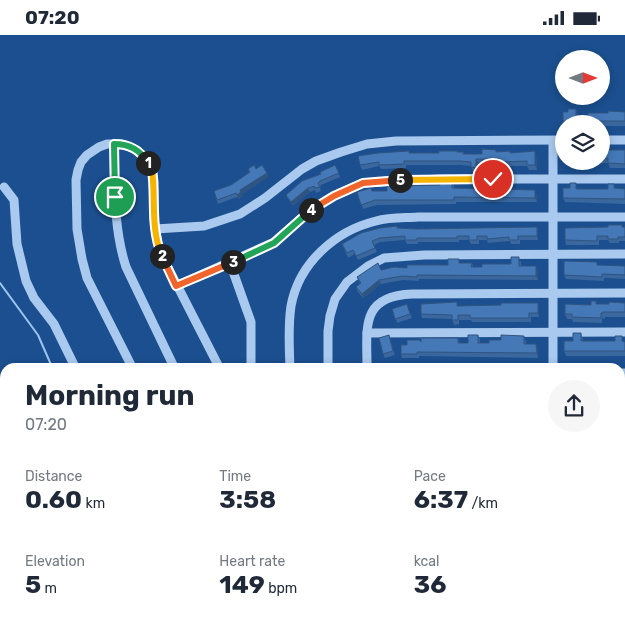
<!DOCTYPE html>
<style>
:root{--surface:#fff;--page:#f6f6f7;--text:#1f2937;--muted:#747a83}
body{margin:0;font-family:Rubik,sans-serif;background:var(--page);color:var(--text);height:100vh;display:flex;flex-direction:column;font-size:19px;white-space:nowrap}
*{box-sizing:border-box;margin:0}
p{font-size:16px;color:var(--muted)}
.icon{flex:none;width:28px;height:28px;fill:none;stroke:currentColor;stroke-width:2;stroke-linecap:round;stroke-linejoin:round}
.map{position:relative;flex:1;overflow:hidden}
.details{position:absolute;left:0px;top:328px;width:625px;height:266px;display:flex;flex-direction:column;background:var(--surface);border-radius:15px 15px 0 0;box-shadow:0 2px 8px #0003}
.details>*{flex:none}
.needle{width:32px;rotate:90deg}
.fabs{position:absolute;left:555px;top:15px;display:grid;gap:10px}
.fabs a{display:grid;place-items:center;width:55px;height:55px;border-radius:50%;background:var(--surface);box-shadow:0 2px 8px #0003;font-size:25px}
.pin{position:absolute;display:grid;place-items:center;width:42px;height:42px;color:#fff;margin:-21px;border:2px solid #fff;border-radius:50%;box-shadow:0 1px 5px #0007}
.km{position:absolute;width:25px;height:25px;margin:-12px;border-radius:50%;background:#222;color:#fff;font-size:14px;line-height:25px;text-align:center}
.round{display:grid;place-items:center;flex:none;width:52px;height:52px;border-radius:26px;background:var(--page)}
.summary{display:flex;align-items:center;justify-content:space-between;height:85px;padding:0 25px}
h1{font-size:28px;font-weight:700;line-height:38px}
.metrics{display:grid;grid-template-columns:repeat(3,1fr);gap:8px;height:85px;padding:5px 25px}
.metrics div{display:grid;align-content:center}
.metrics b{font-size:25px;font-weight:700}
.metrics small{font-size:14px;font-weight:400}
.metrics p{font-size:14px}
.status{display:flex;justify-content:space-between;align-items:center;height:35px;padding:0 25px;background:var(--surface);direction:ltr}
.status svg{height:14px;fill:currentColor}
.map>svg:first-child{display:block}
.green{fill:#2e69ad}
.lines{fill:none;stroke-linecap:round;stroke-linejoin:round}
.stream{stroke:#9cc4f0;stroke-width:2}
.path{stroke:#a9c9ee;stroke-width:1;stroke-dasharray:2.5 4;stroke-linecap:butt}
.minor{stroke:#a9c9ee;stroke-width:9}
.wall{fill:#3a679d}
.shaded-wall{fill:#305480}
.building{fill:#4478b7;stroke:#305480}
.split-1-casing{stroke:#fff;stroke-width:10}
.split-2-casing{stroke:#fff;stroke-width:10}
.split-3-casing{stroke:#fff;stroke-width:10}
.split-4-casing{stroke:#fff;stroke-width:10}
.split-5-casing{stroke:#fff;stroke-width:10}
.split-6-casing{stroke:#fff;stroke-width:10}
.split-1{stroke:#22a559;stroke-width:6}
.split-2{stroke:#f5b400;stroke-width:6}
.split-3{stroke:#f0652b;stroke-width:6}
.split-4{stroke:#22a559;stroke-width:6}
.split-5{stroke:#f0652b;stroke-width:6}
.split-6{stroke:#f5b400;stroke-width:6}
</style>
<div class="status"><b>07:20</b><svg viewBox="0 0 49 12"><path d="M0 12V9h3v3zM5 12V6h3v6zM10 12V3h3v9zM15 12V0h3v12zM26 1h20v11H26zM47 4h2v5h-2z"/></svg></div>
<div class="map">
<svg width="625" height="593" viewBox="0 0 625 593">
<rect width="100%" height="100%" fill="#1b4f8f"/>
<g class="green">
<path d="M620,346H625V584L619,593H609L606,589H620Z"/>
<path d="M102,589H193L183,593H102Z"/>
</g>
<g class="lines">
<g class="stream">
<path d="M0,248L38,300L52,332"/>
<path d="M90,589V593"/>
</g>
<path class="path" d="M620,562L625,559"/>
<g class="minor">
<path d="M601,105H625"/>
<path d="M114,109C115,150 113,192 126,232L174,332"/>
<path d="M4,152L14,165L17,209L26,246L34,263L54,289L75,332"/>
<path d="M155,194L204,191L240,179L265,163L302,134L316,126L341,117L367,109L396,106L564,105"/>
<path d="M230,228L251,287V332"/>
<path d="M176,251L274,207L312,174L333,161L363,148L440,144H625"/>
<path d="M367,298L625,297"/>
<path d="M132,332L87,243L82,224L77,194L76,145L78,135L81,127L87,120L99,112L107,109H122L137,115L143,121L152,134L154,146V184L159,215L219,332"/>
<path d="M290,332C289,312 288,291 291,271C299,228 335,196 376,186C390,182 404,183 418,182H625"/>
<path d="M328,332V296L330,281L335,264L347,247L368,231L384,223L424,220L625,219"/>
<path d="M367,332C367,293 360,261 412,259L625,258"/>
<path d="M553,332V106"/>
<path d="M620,338H625"/>
<path d="M0,412H5"/>
<path d="M99,589L100,593"/>
<path d="M265,589L267,593"/>
<path d="M332,589L334,593"/>
<path d="M473,589V593"/>
<path d="M557,589L558,593"/>
<path d="M29,593V589"/>
<path d="M351,593L360,589"/>
</g>
</g>
<g class="wall">
<path d="M625,77V91H601V89H589L588,86L608,78Z"/>
<path d="M578,78V89H564L563,86Z"/>
<path d="M496,115L497,117L510,116V118L536,120L537,135H529L527,131H502L501,129L478,128V137H473L471,131L461,130H406V133L381,134L379,131L362,135L360,130L410,118H439L457,116V117H463L464,119H482Z"/>
<path d="M601,115H625V133H610L608,128L565,130L563,125L564,116V126H601Z"/>
<path d="M335,130L340,142L321,150L320,152L321,156L316,158L315,155L310,157L293,171L288,164L286,160Z"/>
<path d="M248,134H256L267,138L268,142L242,159L243,161L239,164L237,162L218,169L214,156L231,150L249,138Z"/>
<path d="M614,149L615,153L625,154V169L565,167L563,163L570,153H577V154H608Z"/>
<path d="M454,150V153L537,160V167H456V169L377,170L363,174L357,157L387,156L393,151Z"/>
<path d="M397,191L398,193L417,194L537,192L538,196V205H520V209H511L510,206L488,208L487,205H479V209H471L469,205H459V207H418V209H407L405,205L380,207L374,210L377,217L358,225L355,219L348,223L342,209Z"/>
<path d="M623,192H625V206H619V208H610L608,205H599V210H566L565,205Z"/>
<path d="M521,226V231L538,236V245L419,244V246L403,245L381,249L363,263L357,256L356,252L360,249L357,242L381,235L448,230L460,228H472L473,232H482L511,229Z"/>
<path d="M598,230L625,231V244L604,243V246L566,244L564,240Z"/>
<path d="M596,266L597,269H609L625,268V282H605V284L602,283V288L573,287L572,284H567L565,279L591,270Z"/>
<path d="M538,268L539,272V282H531V287H472L471,285H459V289L454,290L452,284L422,283L421,279L459,271H481Z"/>
<path d="M407,269L412,283L397,288L392,274Z"/>
<path d="M581,298L583,306L625,307V321H566L564,316Z"/>
<path d="M478,300L480,304V308H489L526,305V309L538,313V323L419,321V323H402L401,319L407,310L420,305L458,303L460,308H468Z"/>
<path d="M390,305L395,320L385,323L383,319Z"/>
<path d="M412,589L413,593H372Z"/>
<rect x="442" y="589" width="8" height="1"/>
<path d="M528,589H538V590L529,591Z"/>
<path d="M572,589H584L585,591L574,593Z"/>
</g>
<g class="shaded-wall">
<path d="M576,74L578,78V89L576,86Z"/>
<path d="M535,116L536,120L537,135L535,130Z"/>
<path d="M476,124L478,128V137L476,133Z"/>
<path d="M267,138L268,142L242,159L243,161L239,164L237,160L240,155Z"/>
<path d="M308,153L310,157L293,171L291,167Z"/>
<path d="M535,155L537,160V167L535,163Z"/>
<path d="M537,192L538,196V205L537,201Z"/>
<path d="M536,231L538,236V245L536,241Z"/>
<path d="M379,245L381,249L363,263L362,259Z"/>
<path d="M538,268L539,272V282L538,278Z"/>
<path d="M536,309L538,313V323L537,318Z"/>
</g>
<g class="building">
<path d="M568,74H576V86H563V77H568Z"/>
<path d="M608,76L625,77V86H588V78H608Z"/>
<path d="M482,114L496,115V117L510,116V118L535,116V130H527V126L500,127V124H476V133L471,132V127L460,126H404V129L379,130V127L360,130L358,121L378,118L409,116V118H439V116H457V117H463V119H482Z"/>
<path d="M601,115H625V129L608,128V123L601,124Z"/>
<path d="M254,130L256,134L262,130L267,138L240,155L241,157L237,160L236,158L217,165L214,156L231,150L250,137L248,134Z"/>
<path d="M335,130L339,138L320,146L318,148L320,152L314,153V151L308,153L291,167L286,160L302,146L321,139L320,137Z"/>
<path d="M440,146H452V153L535,155V163L454,162V165H375L361,170L357,157L371,153L372,156H387V149H392V151L440,150Z"/>
<path d="M570,148H576V154H608V149H614V153L625,154V164L563,163V153H570Z"/>
<path d="M608,190H622V192H625V202H618V204H608V201H597V206L565,205V193L608,192Z"/>
<path d="M397,191V193L417,194L537,192V201H518V205H509V202L487,204V201H477V205H469V201H457V203H417V205H405V201L379,203L372,206L375,213L356,221L353,215L347,218L342,209L361,198L380,193Z"/>
<path d="M511,222H519V231H536V241L417,240V242L402,241L379,245L362,259L356,252L361,248L357,242L378,228L381,235L394,232L407,233V230H448V224H459V228H472L471,232H482V229H511Z"/>
<path d="M564,226L597,227V230L625,231V240L602,239V242L564,240Z"/>
<path d="M591,266H596V269H609V267L625,268V277H603V278H601V283L572,282V279H565V269L591,270Z"/>
<path d="M457,267V271L501,270V268H538V278H529V283H470V280H458V285H452V280L421,279V269Z"/>
<path d="M407,269L410,279L395,284L392,274Z"/>
<path d="M573,298H581V306H615V301H622V306L625,307V316H564V306H573Z"/>
<path d="M389,300L393,316L383,319L379,303Z"/>
<path d="M468,300H478V308H489V305H501V300L524,301V309H536L537,318L417,317V319H401V310H407V305H420L421,307V303H458V308H468Z"/>
<path d="M381,589H411L401,593H372Z"/>
<rect x="487" y="589" width="17" height="4"/>
<path d="M540,590L541,593H536L535,591Z"/>
</g>
<g class="lines">
<defs>
<path id="split-1" d="M115,162L114,109C130,109 140,115 148,128"/>
<path id="split-2" d="M148,128L152,134C156,163 150,193 162,221"/>
<path id="split-3" d="M162,221L176,251L233,227"/>
<path id="split-4" d="M233,227L274,208L311,175"/>
<path id="split-5" d="M311,175L334,161L363,148L400,145"/>
<path id="split-6" d="M400,145L493,144"/>
</defs>
<use href="#split-1" class="split-1-casing"/>
<use href="#split-2" class="split-2-casing"/>
<use href="#split-3" class="split-3-casing"/>
<use href="#split-4" class="split-4-casing"/>
<use href="#split-5" class="split-5-casing"/>
<use href="#split-6" class="split-6-casing"/>
<use href="#split-1" class="split-1"/>
<use href="#split-2" class="split-2"/>
<use href="#split-3" class="split-3"/>
<use href="#split-4" class="split-4"/>
<use href="#split-5" class="split-5"/>
<use href="#split-6" class="split-6"/>
</g>
</svg>
<div class="fabs">
<a><svg class="needle" viewBox="-14 -14 28 28"><path d="M0-13l5 13h-10z" fill="#e53935"/><path d="M0 13l5-13h-10z" fill="#747a83"/></svg></a>
<a><svg class="icon" aria-label="layers" viewBox="0 0 24 24"><path d="M12 4l9 5-9 5-9-5zM3 14l9 5 9-5"/></svg></a>
</div>
<div class="pin" style="left:115px;top:162px;background:#1e9e55"><svg class="icon" aria-label="arrive" viewBox="0 0 24 24"><path d="M6 21V4h12l-3 4 3 4H6"/></svg></div>
<div class="pin" style="left:493px;top:144px;background:#d93025"><svg class="icon" aria-label="check" viewBox="0 0 24 24"><path d="M5 12l5 5 9-10"/></svg></div>
<b class="km" style="left:148px;top:128px">1</b>
<b class="km" style="left:162px;top:221px">2</b>
<b class="km" style="left:233px;top:227px">3</b>
<b class="km" style="left:311px;top:175px">4</b>
<b class="km" style="left:400px;top:145px">5</b>
<section class="details">
<div class="summary"><div><h1>Morning run</h1><p>07:20</p></div><a class="round"><svg class="icon" aria-label="share" viewBox="0 0 24 24"><path d="M12 15V3M7 8l5-5 5 5M5 13v7h14v-7"/></svg></a></div>
<div class="metrics">
<div><p>Distance</p><b>0.60<small> km</small></b></div>
<div><p>Time</p><b>3:58</b></div>
<div><p>Pace</p><b>6:37<small> /km</small></b></div>
</div>
<div class="metrics">
<div><p>Elevation</p><b>5<small> m</small></b></div>
<div><p>Heart rate</p><b>149<small> bpm</small></b></div>
<div><p>kcal</p><b>36</b></div>
</div>
</section>
</div>
